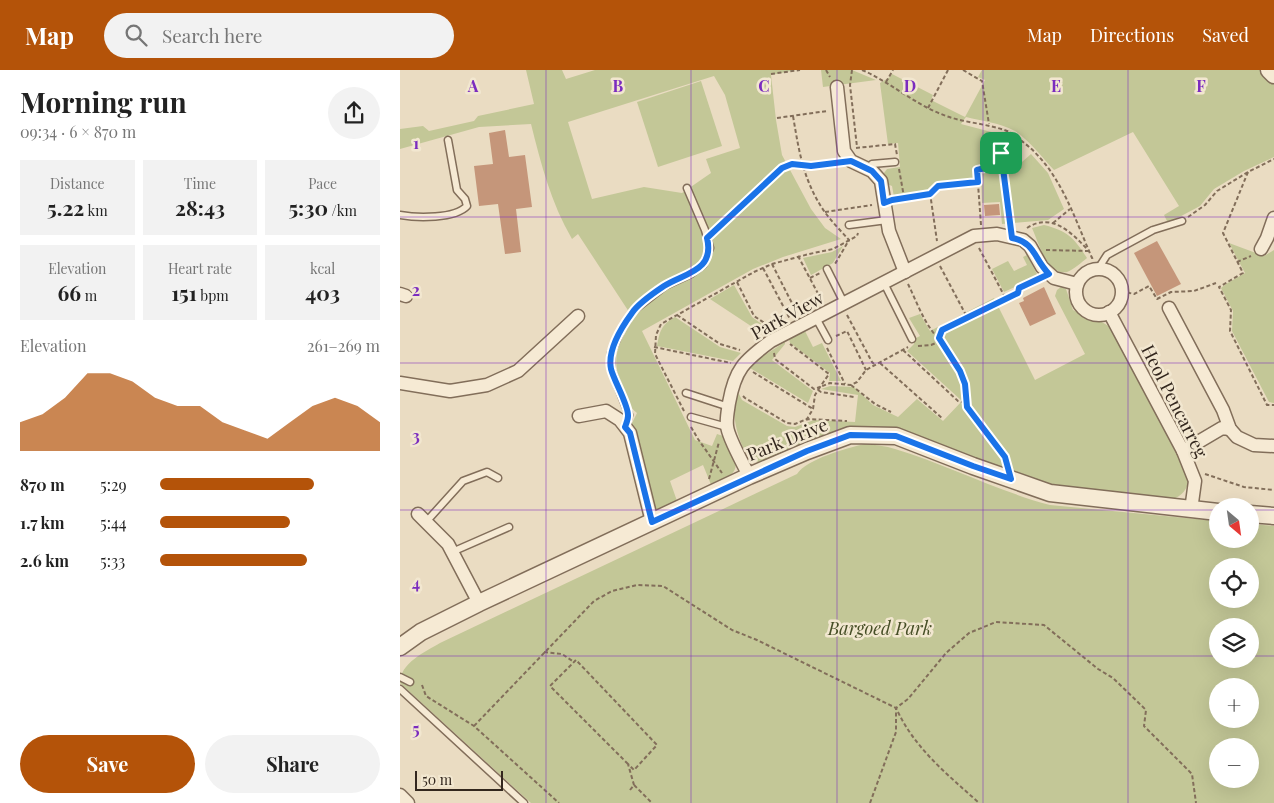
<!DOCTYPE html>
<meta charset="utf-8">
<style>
:root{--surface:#fff;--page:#f2f2f2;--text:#222;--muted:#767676;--accent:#b45309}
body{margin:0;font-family:"Playfair Display",serif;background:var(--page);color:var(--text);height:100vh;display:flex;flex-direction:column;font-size:19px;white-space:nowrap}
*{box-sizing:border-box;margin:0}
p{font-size:16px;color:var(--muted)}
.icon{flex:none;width:28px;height:28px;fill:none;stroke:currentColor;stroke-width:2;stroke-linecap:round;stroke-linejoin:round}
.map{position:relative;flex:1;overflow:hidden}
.details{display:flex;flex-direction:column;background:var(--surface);width:400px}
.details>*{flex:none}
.needle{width:32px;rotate:151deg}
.fabs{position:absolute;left:809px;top:428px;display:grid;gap:10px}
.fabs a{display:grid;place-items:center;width:50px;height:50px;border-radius:50%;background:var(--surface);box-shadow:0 5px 20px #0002;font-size:25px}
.scale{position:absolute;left:15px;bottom:12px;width:88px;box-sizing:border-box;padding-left:5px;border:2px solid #33271e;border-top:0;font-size:14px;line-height:18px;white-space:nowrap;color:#33271e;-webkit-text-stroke:4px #f2e7d0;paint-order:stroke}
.pin{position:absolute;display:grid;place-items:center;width:42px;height:42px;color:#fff;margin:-21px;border-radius:10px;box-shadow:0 2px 8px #0006}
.round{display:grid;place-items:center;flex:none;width:52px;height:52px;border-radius:26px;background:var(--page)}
.overview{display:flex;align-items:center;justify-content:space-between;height:85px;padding:0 20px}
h1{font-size:28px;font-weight:700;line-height:38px}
.stats{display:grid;grid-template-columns:repeat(3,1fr);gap:8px;height:85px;padding:5px 20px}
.stats div{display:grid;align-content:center;border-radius:0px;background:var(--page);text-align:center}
.stats b{font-size:21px;font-weight:700}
.stats small{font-size:14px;font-weight:400}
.stats p{font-size:14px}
.chart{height:140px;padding:10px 20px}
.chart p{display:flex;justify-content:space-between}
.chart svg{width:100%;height:90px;margin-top:5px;fill:var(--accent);opacity:.7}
.cta{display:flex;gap:10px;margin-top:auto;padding:10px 20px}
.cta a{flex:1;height:58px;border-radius:30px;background:var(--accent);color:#fff;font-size:20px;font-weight:700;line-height:58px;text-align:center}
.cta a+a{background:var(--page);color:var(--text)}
ul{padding:0 20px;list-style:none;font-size:16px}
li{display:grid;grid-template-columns:80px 60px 1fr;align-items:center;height:38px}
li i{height:12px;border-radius:6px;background:var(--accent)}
header{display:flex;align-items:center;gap:30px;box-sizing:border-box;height:70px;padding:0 25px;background:var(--accent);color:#fff}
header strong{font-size:24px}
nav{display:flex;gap:28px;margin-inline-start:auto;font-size:18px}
.search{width:350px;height:45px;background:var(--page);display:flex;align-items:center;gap:12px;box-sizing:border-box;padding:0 18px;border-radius:28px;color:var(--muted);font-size:19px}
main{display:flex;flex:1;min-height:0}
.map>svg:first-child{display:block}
.green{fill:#c3c797;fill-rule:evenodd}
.building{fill:#c5967a}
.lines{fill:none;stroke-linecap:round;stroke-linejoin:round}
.service-casing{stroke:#826e5a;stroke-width:9}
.minor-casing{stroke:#826e5a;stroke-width:15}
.tertiary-casing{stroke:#826e5a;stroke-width:19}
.path{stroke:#826e5a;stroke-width:2;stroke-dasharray:4 2.5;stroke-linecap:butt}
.service{stroke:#f6ead4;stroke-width:6}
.minor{stroke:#f6ead4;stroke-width:12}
.tertiary{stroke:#f6ead4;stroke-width:16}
.route-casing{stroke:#fff;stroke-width:10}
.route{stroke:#1a73e8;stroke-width:6}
.grid{fill:none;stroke:#7b2cbf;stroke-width:1;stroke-opacity:0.55}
.labels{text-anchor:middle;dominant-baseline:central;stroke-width:5;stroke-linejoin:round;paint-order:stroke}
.street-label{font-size:18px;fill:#33271e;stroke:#f2e7d0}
.park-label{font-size:18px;font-style:italic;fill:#464e26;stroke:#f2e7d0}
.grid-label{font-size:16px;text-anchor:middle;font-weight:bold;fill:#7b2cbf;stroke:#f2e7d0;stroke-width:5;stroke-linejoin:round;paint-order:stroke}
</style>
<header>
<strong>Map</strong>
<div class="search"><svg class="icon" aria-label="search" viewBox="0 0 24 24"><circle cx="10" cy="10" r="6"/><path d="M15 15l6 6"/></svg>Search here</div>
<nav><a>Map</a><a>Directions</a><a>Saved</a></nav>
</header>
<main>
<section class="details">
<div class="overview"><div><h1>Morning run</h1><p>09:34 · 6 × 870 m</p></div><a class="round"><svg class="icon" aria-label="share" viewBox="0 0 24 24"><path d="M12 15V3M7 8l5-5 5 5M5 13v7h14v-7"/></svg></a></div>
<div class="stats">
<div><p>Distance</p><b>5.22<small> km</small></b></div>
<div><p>Time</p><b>28:43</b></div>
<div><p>Pace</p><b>5:30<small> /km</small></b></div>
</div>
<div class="stats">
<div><p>Elevation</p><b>66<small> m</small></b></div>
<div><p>Heart rate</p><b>151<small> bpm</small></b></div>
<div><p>kcal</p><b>403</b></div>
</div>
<div class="chart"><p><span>Elevation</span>261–269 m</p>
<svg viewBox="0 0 160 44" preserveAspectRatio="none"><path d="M0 44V30L10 26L20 18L30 6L40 6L50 10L60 18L70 22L80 22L90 30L100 34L110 38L120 30L130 22L140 18L150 22L160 30V44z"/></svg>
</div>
<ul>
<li><b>870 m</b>5:29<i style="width:70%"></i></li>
<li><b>1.7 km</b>5:44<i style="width:59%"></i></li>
<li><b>2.6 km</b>5:33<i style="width:67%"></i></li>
</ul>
<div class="cta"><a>Save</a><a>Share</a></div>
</section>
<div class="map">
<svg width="874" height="733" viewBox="0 0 874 733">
<rect width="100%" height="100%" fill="#eadcc2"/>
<g class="green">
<path d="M126,0H162L166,9L195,0H396L371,5L376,50L382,85L411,139L425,158L441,169L383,187L353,199L242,261L295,370L312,376L317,364L326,367C339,398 343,400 312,417L303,395L270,411L277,431L252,442L232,353L237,343C229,337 227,330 223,321C210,285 217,279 233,248L178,164L172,169C151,133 141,94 131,54L79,57L0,79V59L23,56L29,61L74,51L78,46L134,34ZM314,6L325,25L340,78L306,89L311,103L282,123L244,117L192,129L168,52Z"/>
<path d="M421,0H452L476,10L423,17Z"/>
<path d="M582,0H861L874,13V87L844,101L814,119L800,136L768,153L764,145L779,136L733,62L654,100C642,87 630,71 615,61C600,53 582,51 566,47L561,54L599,64L604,72L599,81L601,94L622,92L631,84L648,103L664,139L648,150L602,154L600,132L582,133L581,109L536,115L529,122L494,127L492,116L487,114L484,103L487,99L500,97L498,73L488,74L480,13L490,7L492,4L533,25L531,30L565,47L585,10L578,7Z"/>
<path d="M301,11L322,76L258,97L237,32Z"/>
<path d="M644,155C668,161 674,168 687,188C682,192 673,200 667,202C647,206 638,171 632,158Z"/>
<path d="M829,173L864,186L874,180V333L869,332L832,261L833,241L821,218L826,214L845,203Z"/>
<path d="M443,176L433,193L411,205L403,188L432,182Z"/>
<path d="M627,185L638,206L604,222L592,199L608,191L614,201L627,195L623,187Z"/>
<path d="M334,215L352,247L370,260L363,264L310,229Z"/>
<path d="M661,217L666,219L673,240C686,247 699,248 711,258L789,408C788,419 782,426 771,430L636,414L541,375L498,361L478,357L455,359L370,390C367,391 361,392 358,392C342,389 334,354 334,340C334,334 336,327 337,320L342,330L387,356L395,357L414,350L455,352L458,325L421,319L430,316L454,317L473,335L498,347L517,329L543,351L562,331L507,281L514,274V269L520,266L509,248L520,244L530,261L594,228L635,310L685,284L655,226L657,220Z"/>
<path d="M275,247L320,277L341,283L333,291L257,276C260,261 261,255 275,247Z"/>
<path d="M405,261L413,277L422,273L441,311H429L430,303L390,273L389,269Z"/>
<path d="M385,272V274L372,290L413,321L408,333L350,298L357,290Z"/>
<path d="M465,374C475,375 486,376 495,379C548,395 597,421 650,435L817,451L818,469H850V454L874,456V733H131L0,613C0,593 25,582 40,573L397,404C407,389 447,378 465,374ZM818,496H850V529H818ZM818,556H850V589H818ZM818,616H850V649H818ZM818,676H850V709H818Z"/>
</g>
<g class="building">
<path d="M105,60L109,87L125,85L132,137L116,139L121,182L105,184L98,134L79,136L74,96L93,94L89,63Z"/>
<path d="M599,134L600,145L585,146L584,135Z"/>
<path d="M757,171L781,214L757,226L734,183Z"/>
<path d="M644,217L656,244L630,256L619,233L624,231L623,228Z"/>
</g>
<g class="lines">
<defs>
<g id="service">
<path d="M467,99L472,94L495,92"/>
<path d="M0,145C17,148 55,149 67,136L65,129L57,120L48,70"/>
<path d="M449,155L487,150"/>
<path d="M427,199L444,233"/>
<path d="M698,199L707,185L753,160L782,151"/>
<path d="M484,213L512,269"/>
<path d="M416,248L428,270"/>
<path d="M286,323L329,337"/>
<path d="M291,347L327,357"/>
<path d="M226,356L229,345L211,299V283L220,262L233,241L265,216L291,204L303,195L310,178L305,160L287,118"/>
<path d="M26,452L63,411L87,402L98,408"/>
<path d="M52,482L109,457"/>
<path d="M0,607L10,612"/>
<path d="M0,619L124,733"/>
</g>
<g id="minor">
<path d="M437,17L444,81L451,91L472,101L481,111L489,161L505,202"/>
<path d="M861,179L867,168L874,148"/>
<circle cx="699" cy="222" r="23"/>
<path d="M0,224L6,226"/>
<path d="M769,238L823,340L830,359L837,367L854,375L874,376"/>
<path d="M709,242L783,381L795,411L791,440"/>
<path d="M0,313L50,321L87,315L118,301L178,246"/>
<path d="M179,346L206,341L220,350L230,363L252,452"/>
<path d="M783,381L822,358L830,359"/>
<path d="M349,406C344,395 328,368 327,356C326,349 328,340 329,333C335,299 344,291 371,271L574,166L597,164L623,170L630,176L642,197L654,208L677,214"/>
<path d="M18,444L48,474L79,533"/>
<path d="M0,725L8,733"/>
</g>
<g id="tertiary">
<path d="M869,0L874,5"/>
<path d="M850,444L874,446"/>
<path d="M0,577L21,562L79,533L349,406L407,381L450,365L496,366L573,396L650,423L818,442"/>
</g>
</defs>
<use href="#service" class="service-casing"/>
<use href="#minor" class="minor-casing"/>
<use href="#tertiary" class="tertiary-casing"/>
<g class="path">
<path d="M426,0L430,7"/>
<path d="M452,0L450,15L457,77"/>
<path d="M462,0C490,12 513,33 541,44C562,53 586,53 607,61C613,64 618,68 623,72C660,100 674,147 692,188L694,187"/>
<path d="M563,0L582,11L589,54"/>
<path d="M371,4L400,0"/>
<path d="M486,12L493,0"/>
<path d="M528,38L548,0"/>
<path d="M393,46C399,81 403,110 424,141C431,151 441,161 449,170L435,194"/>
<path d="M377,48L427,41"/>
<path d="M456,78L495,74L497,85"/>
<path d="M601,83L611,155"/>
<path d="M499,99L504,127"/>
<path d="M848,102L823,163L843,203L819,217L831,240L830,261L867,335H874"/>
<path d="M530,123L537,171"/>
<path d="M496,129L530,123L538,116L578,112"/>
<path d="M425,142L472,135"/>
<path d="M788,147L805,135L817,121L848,102L874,89"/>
<path d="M653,153L670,139"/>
<path d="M581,155L577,100L593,96L611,69L610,62"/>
<path d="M627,158C651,142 671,162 687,179"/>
<path d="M315,161L383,98L392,93L411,96L437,92"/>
<path d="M579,178L606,229"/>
<path d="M646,180L689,181"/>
<path d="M398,186L422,231"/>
<path d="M837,192L851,186"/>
<path d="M372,194L397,243"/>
<path d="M540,196L567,247"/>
<path d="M363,198L390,249"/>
<path d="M410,208L420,203"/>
<path d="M337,212L354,246L372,258"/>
<path d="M508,214C515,228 521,245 530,258C540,273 553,286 561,303C566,316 563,326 567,337C574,356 599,370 607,392"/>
<path d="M721,221L734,224L749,216L757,229L771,222L794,221L816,213"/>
<path d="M277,245L320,274L340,280"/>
<path d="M447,245L472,292L475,295"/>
<path d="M436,266L447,261L466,300"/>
<path d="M518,276L531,275L536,273L542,260L618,223L619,218L638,209"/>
<path d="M254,277L331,293"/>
<path d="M427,278L445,314"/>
<path d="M503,280L558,331L566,333"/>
<path d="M374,283L375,289L414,319L420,317L429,304L390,274"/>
<path d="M480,293L543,349"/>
<path d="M353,302L413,339"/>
<path d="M451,315L475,334L491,342"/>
<path d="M418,320L421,322L454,327"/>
<path d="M343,326L345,328L387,353L395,354L407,349L447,351"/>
<path d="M284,341L255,284L256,265L261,254L354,202L372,194L409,184L433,179L457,166L458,163"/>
<path d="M291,357L298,369L322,403"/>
<path d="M401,369L407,349L413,339L415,325L420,317L430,313L451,315L457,312L466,300L508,277"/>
<path d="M805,404L844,417L874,420"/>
<path d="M309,409L319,372"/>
<path d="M144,582L162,584L174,592"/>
<path d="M22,615L26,626L74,656L159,733"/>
<path d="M74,656L194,531L212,521L237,515L263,516L332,560L357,570L496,638C515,679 546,703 579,733"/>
<path d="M228,694L150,616L176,590L257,675L234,700L228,694L234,715"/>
<path d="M230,720L234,715L252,733"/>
<path d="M470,733L496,662V638L508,629L546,583L569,563L596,552L644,555L698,599L713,608L746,640L744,656L792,704L796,733"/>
</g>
<use href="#service" class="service"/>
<use href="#minor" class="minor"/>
<use href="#tertiary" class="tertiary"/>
</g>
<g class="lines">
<defs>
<path id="route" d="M601,83L612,168C635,172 634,189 649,204L619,218L618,223L542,260L539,268L560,301L565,314L567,337L605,387L611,409L573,396L496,366L450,365L407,381L252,452L230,363L225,357C226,354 228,350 228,346C229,336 214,311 211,299C207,280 221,258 232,243C237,235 255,222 264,216C285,203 315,201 307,168L382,98L392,94L411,96L451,91L472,101L481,111L484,133L492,130L530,124L538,116L578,112L577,100L593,96Z"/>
</defs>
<use href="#route" class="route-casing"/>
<use href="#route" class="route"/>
</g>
<path class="grid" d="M146,0V733M291,0V733M437,0V733M583,0V733M728,0V733M0,147H874M0,293H874M0,440H818M850,440H874M0,586H818M850,586H874"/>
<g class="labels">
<g class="street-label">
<text transform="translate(387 245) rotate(-29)">Park View</text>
<text transform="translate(775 331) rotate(63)">Heol Pencarreg</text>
<text transform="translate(387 369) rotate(-22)">Park Drive</text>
</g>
<g class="park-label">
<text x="480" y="558">Bargoed Park</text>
</g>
</g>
<g class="grid-label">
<text x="73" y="22">A</text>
<text x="218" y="22">B</text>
<text x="364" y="22">C</text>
<text x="510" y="22">D</text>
<text x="656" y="22">E</text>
<text x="801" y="22">F</text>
<text x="16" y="79">1</text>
<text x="16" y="226">2</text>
<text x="16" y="372">3</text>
<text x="16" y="519">4</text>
<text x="16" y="665">5</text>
</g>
</svg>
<div class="fabs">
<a><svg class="needle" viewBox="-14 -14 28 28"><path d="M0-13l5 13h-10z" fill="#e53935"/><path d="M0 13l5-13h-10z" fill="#767676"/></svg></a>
<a><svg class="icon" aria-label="locate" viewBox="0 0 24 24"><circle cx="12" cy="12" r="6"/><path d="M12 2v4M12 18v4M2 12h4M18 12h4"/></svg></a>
<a><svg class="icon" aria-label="layers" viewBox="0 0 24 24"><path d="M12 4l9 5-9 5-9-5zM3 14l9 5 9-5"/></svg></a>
<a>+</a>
<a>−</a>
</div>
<div class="scale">50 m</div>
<div class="pin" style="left:601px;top:83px;background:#1e9e55"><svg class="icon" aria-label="arrive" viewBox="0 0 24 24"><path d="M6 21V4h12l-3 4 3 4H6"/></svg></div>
</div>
</main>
